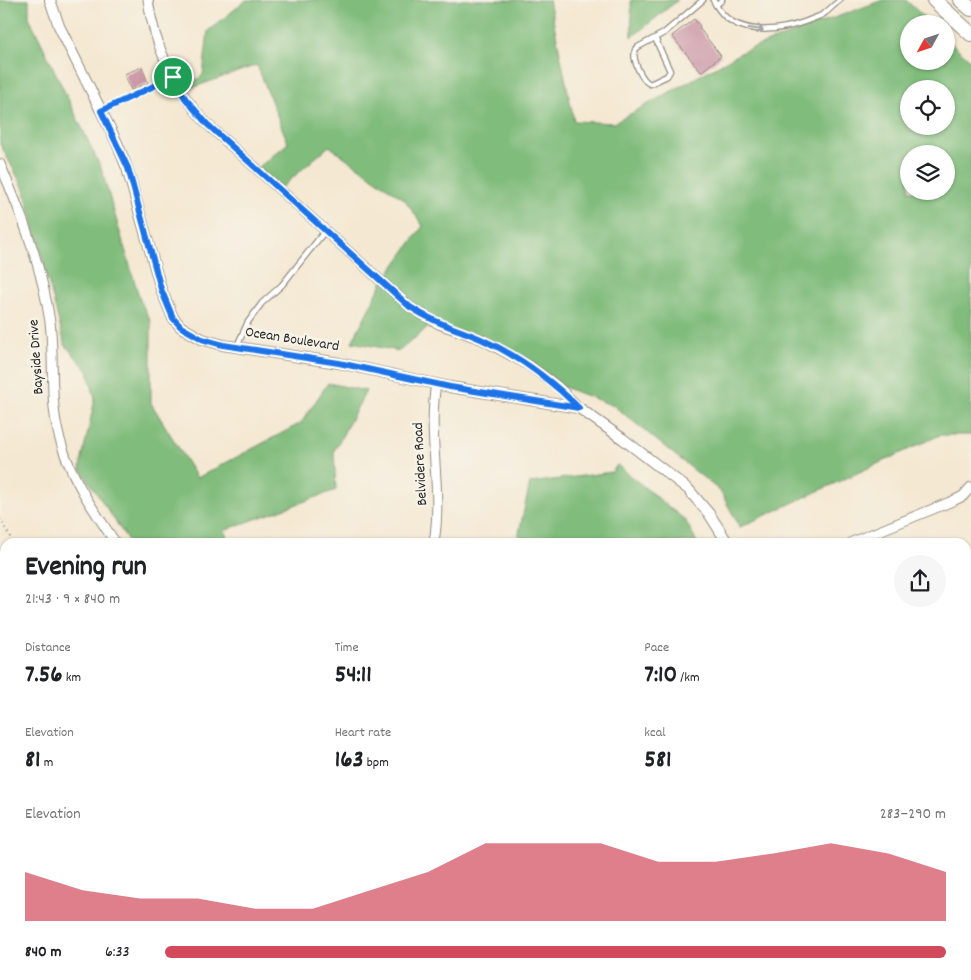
<!DOCTYPE html>
<meta charset="utf-8">
<style>
:root{--surface:#fff;--page:#f6f6f6;--text:#202124;--muted:#757577;--accent:#d1495b}
body{margin:0;font-family:Dekko,sans-serif;background:var(--page);color:var(--text);height:100vh;display:flex;flex-direction:column;font-size:19px;white-space:nowrap}
*{box-sizing:border-box;margin:0}
p{font-size:16px;color:var(--muted)}
.icon{flex:none;width:28px;height:28px;fill:none;stroke:currentColor;stroke-width:2;stroke-linecap:round;stroke-linejoin:round}
.map{position:relative;flex:1;overflow:hidden}
.panel{position:absolute;left:0px;top:538px;width:971px;height:442px;display:flex;flex-direction:column;background:var(--surface);border-radius:15px 15px 0 0;box-shadow:0 1px 4px #0004}
.panel>*{flex:none}
.needle{width:32px;rotate:230deg}
.controls{position:absolute;left:900px;top:15px;display:grid;gap:10px}
.controls a{display:grid;place-items:center;width:55px;height:55px;border-radius:50%;background:var(--surface);box-shadow:0 1px 4px #0004;font-size:25px}
.pin{position:absolute;display:grid;place-items:center;width:42px;height:42px;color:#fff;margin:-21px;border:2px solid #fff;border-radius:50%;box-shadow:0 1px 5px #0007}
.round{display:grid;place-items:center;flex:none;width:52px;height:52px;border-radius:26px;background:var(--page)}
.summary{display:flex;align-items:center;justify-content:space-between;height:85px;padding:0 25px}
h1{font-size:28px;font-weight:700;line-height:38px}
.metrics{display:grid;grid-template-columns:repeat(3,1fr);gap:8px;height:85px;padding:5px 25px}
.metrics div{display:grid;align-content:center}
.metrics b{font-size:25px;font-weight:700}
.metrics small{font-size:14px;font-weight:400}
.metrics p{font-size:14px}
.chart{height:140px;padding:10px 25px}
.chart p{display:flex;justify-content:space-between}
.chart svg{width:100%;height:90px;margin-top:5px;fill:var(--accent);opacity:.7}
ul{padding:0 25px;list-style:none;font-size:16px}
li{display:grid;grid-template-columns:80px 60px 1fr;align-items:center;height:38px}
li i{height:12px;border-radius:6px;background:var(--accent)}
.map>svg:first-child{display:block}
.forest{fill:#80bc7c;stroke:#567454;fill-rule:evenodd}
.water{fill:#47b4c3;stroke:#397077}
.building{fill:#ca95a6}
.lines{fill:none;stroke-linecap:round;stroke-linejoin:round}
.service-casing{stroke:#908a7e;stroke-width:7}
.minor-casing{stroke:#908a7e;stroke-width:11}
.tertiary-casing{stroke:#908a7e;stroke-width:12}
.trunk-casing{stroke:#908a7e;stroke-width:16}
.path{stroke:#908a7e;stroke-width:2;stroke-dasharray:1 4;stroke-linecap:butt}
.service{stroke:#fff;stroke-width:4.5}
.minor{stroke:#fff;stroke-width:9}
.tertiary{stroke:#fff;stroke-width:10}
.trunk{stroke:#fff;stroke-width:14}
.oneway{stroke:#a0a0a0}
.route-casing{stroke:#fff;stroke-width:10}
.route{stroke:#1a73e8;stroke-width:6}
.labels{text-anchor:middle;dominant-baseline:central;stroke-width:5;stroke-linejoin:round;paint-order:stroke}
.street-label{font-size:15px;fill:#2b2b2b;stroke:#f7f3e8}
</style>
<div class="map">
<svg width="971" height="980" viewBox="0 0 971 980">
<rect width="100%" height="100%" fill="#f7f3e8"/>
<filter id="ink" filterUnits="userSpaceOnUse"><feTurbulence type="fractalNoise" baseFrequency=".02" numOctaves="2"/><feDisplacementMap in="SourceGraphic" scale="10" xChannelSelector="R" yChannelSelector="G"/><feConvolveMatrix kernelMatrix="1 2 1 2 8 2 1 2 1" color-interpolation-filters="sRGB"/></filter>
<filter id="wash" filterUnits="userSpaceOnUse"><feTurbulence type="fractalNoise" baseFrequency=".0096" numOctaves="4" result="noise"/><feDisplacementMap in="SourceGraphic" scale="20" xChannelSelector="R" yChannelSelector="G"/><feGaussianBlur stdDeviation="1.12" result="paint"/><feColorMatrix in="noise" values="0 0 0 0 0 0 0 0 0 0 0 0 0 0 0 0 0 1.4 0 .05"/><feComposite in="paint" operator="in"/></filter>
<g filter="url(#wash)">
<rect width="100%" height="100%" fill="#f4e8d2"/>
<g class="forest">
<path d="M0,0H29V17L101,168L140,300L151,322V403L197,478L301,423L328,383L366,391L334,451L336,490L225,530L228,542H129L80,468L95,399L88,371L65,345L24,189L0,144Z"/>
<path d="M246,0H549L574,121L614,123L744,51L883,0H906L931,24H909V61H946V38L971,61V435H940L740,527L720,491L614,406L548,381L513,353L432,324L399,351L352,342L382,283L423,226L405,200L329,146L276,192L253,172L288,143L257,65L180,92L203,75L208,31ZM909,89H946V126H909ZM909,154H946V191H909Z"/>
<path d="M631,0H678L632,37Z"/>
<path d="M617,465L685,520L697,542H517L530,483L612,472Z"/>
<path d="M971,567V608L966,598V570Z"/>
<path d="M393,975H434L436,980H363Z"/>
</g>
<path class="water" d="M0,547L5,556V975H305L310,980H0Z"/>
<g id="blocks">
<g class="building">
<path d="M694,19L700,26L699,28L721,56L701,72L672,36Z"/>
<path d="M142,67L148,83L131,90L124,74Z"/>
</g>
</g>
</g>
<g filter="url(#ink)">
<use href="#blocks" fill-opacity="0" stroke="#908a7e" stroke-width="1"/>
<g class="lines">
<defs>
<g id="service">
<path d="M713,0L716,5L722,0"/>
<path d="M716,5C734,37 778,32 807,21C813,18 820,17 825,13C830,9 835,4 840,0"/>
<path d="M655,38L670,71L667,76L650,84C641,80 632,59 635,50L638,47L664,33L703,0"/>
<path d="M102,111L173,77"/>
<path d="M237,346L248,322L262,303L282,285L325,231"/>
</g>
<g id="minor">
<path d="M148,0C154,46 175,90 207,124L410,307L439,324L481,339L530,366L557,386L579,408"/>
<path d="M0,164C22,215 42,267 50,322C55,363 48,406 62,446C73,481 95,512 115,542"/>
<path d="M434,542C443,490 427,437 436,384"/>
<path d="M852,542L955,500L963,496L971,487"/>
<path d="M966,833L971,830"/>
<path d="M966,867L971,871"/>
<path d="M616,980L618,975"/>
<path d="M744,980L746,975"/>
</g>
<g id="tertiary">
<path d="M50,0L59,26L117,143L127,168L161,289L173,318L181,327L202,339L223,345L339,363L450,387L579,408L623,439L688,489L710,515L727,542"/>
<path d="M912,980L914,975"/>
</g>
<g id="trunk">
<path d="M934,0L971,34"/>
<path d="M961,0L971,9"/>
</g>
</defs>
<use href="#service" class="service-casing"/>
<use href="#minor" class="minor-casing"/>
<use href="#tertiary" class="tertiary-casing"/>
<use href="#trunk" class="trunk-casing"/>
<g class="path">
<path d="M0,519L13,542"/>
<path d="M325,975L328,980"/>
</g>
<use href="#service" class="service"/>
<use href="#minor" class="minor"/>
<use href="#tertiary" class="tertiary"/>
<use href="#trunk" class="trunk"/>
</g>
<defs><path id="oneway-shaft" d="M-6 0H5M1.5-3L5.5 0L1.5 3" fill="none" stroke-width="1.6" stroke-linecap="round" stroke-linejoin="round" transform="scale(1.25)"/></defs>
<use class="oneway" href="#oneway-shaft" transform="translate(756 29) rotate(8)"/>
</g>
<g class="lines" filter="url(#ink)">
<defs>
<path id="route" d="M173,77L185,98L207,124L410,307C435,323 455,328 481,339C519,356 550,379 579,408L450,387L339,363L223,345L202,339L181,327L173,318L161,289L128,168L101,111Z"/>
</defs>
<use href="#route" class="route-casing"/>
<use href="#route" class="route"/>
</g>
<g class="labels">
<g class="street-label">
<text transform="translate(292 340) rotate(9)">Ocean Boulevard</text>
<text transform="translate(37 357) rotate(-94)">Bayside Drive</text>
<text transform="translate(421 464) rotate(-93)">Belvidere Road</text>
</g>
</g>
</svg>
<div class="controls">
<a><svg class="needle" viewBox="-14 -14 28 28"><path d="M0-13l5 13h-10z" fill="#e53935"/><path d="M0 13l5-13h-10z" fill="#757577"/></svg></a>
<a><svg class="icon" aria-label="locate" viewBox="0 0 24 24"><circle cx="12" cy="12" r="6"/><path d="M12 2v4M12 18v4M2 12h4M18 12h4"/></svg></a>
<a><svg class="icon" aria-label="layers" viewBox="0 0 24 24"><path d="M12 4l9 5-9 5-9-5zM3 14l9 5 9-5"/></svg></a>
</div>
<div class="pin" style="left:173px;top:77px;background:#1e9e55"><svg class="icon" aria-label="arrive" viewBox="0 0 24 24"><path d="M6 21V4h12l-3 4 3 4H6"/></svg></div>
<section class="panel">
<div class="summary"><div><h1>Evening run</h1><p>21:43 · 9 × 840 m</p></div><a class="round"><svg class="icon" aria-label="share" viewBox="0 0 24 24"><path d="M12 15V3M7 8l5-5 5 5M5 13v7h14v-7"/></svg></a></div>
<div class="metrics">
<div><p>Distance</p><b>7.56<small> km</small></b></div>
<div><p>Time</p><b>54:11</b></div>
<div><p>Pace</p><b>7:10<small> /km</small></b></div>
</div>
<div class="metrics">
<div><p>Elevation</p><b>81<small> m</small></b></div>
<div><p>Heart rate</p><b>163<small> bpm</small></b></div>
<div><p>kcal</p><b>581</b></div>
</div>
<div class="chart"><p><span>Elevation</span>283–290 m</p>
<svg viewBox="0 0 160 44" preserveAspectRatio="none"><path d="M0 44V20L10 29L20 33L30 33L40 38L50 38L60 29L70 20L80 6L90 6L100 6L110 15L120 15L130 11L140 6L150 11L160 20V44z"/></svg>
</div>
<ul>
<li><b>840 m</b>6:33<i style="width:100%"></i></li>
</ul>
</section>
</div>
